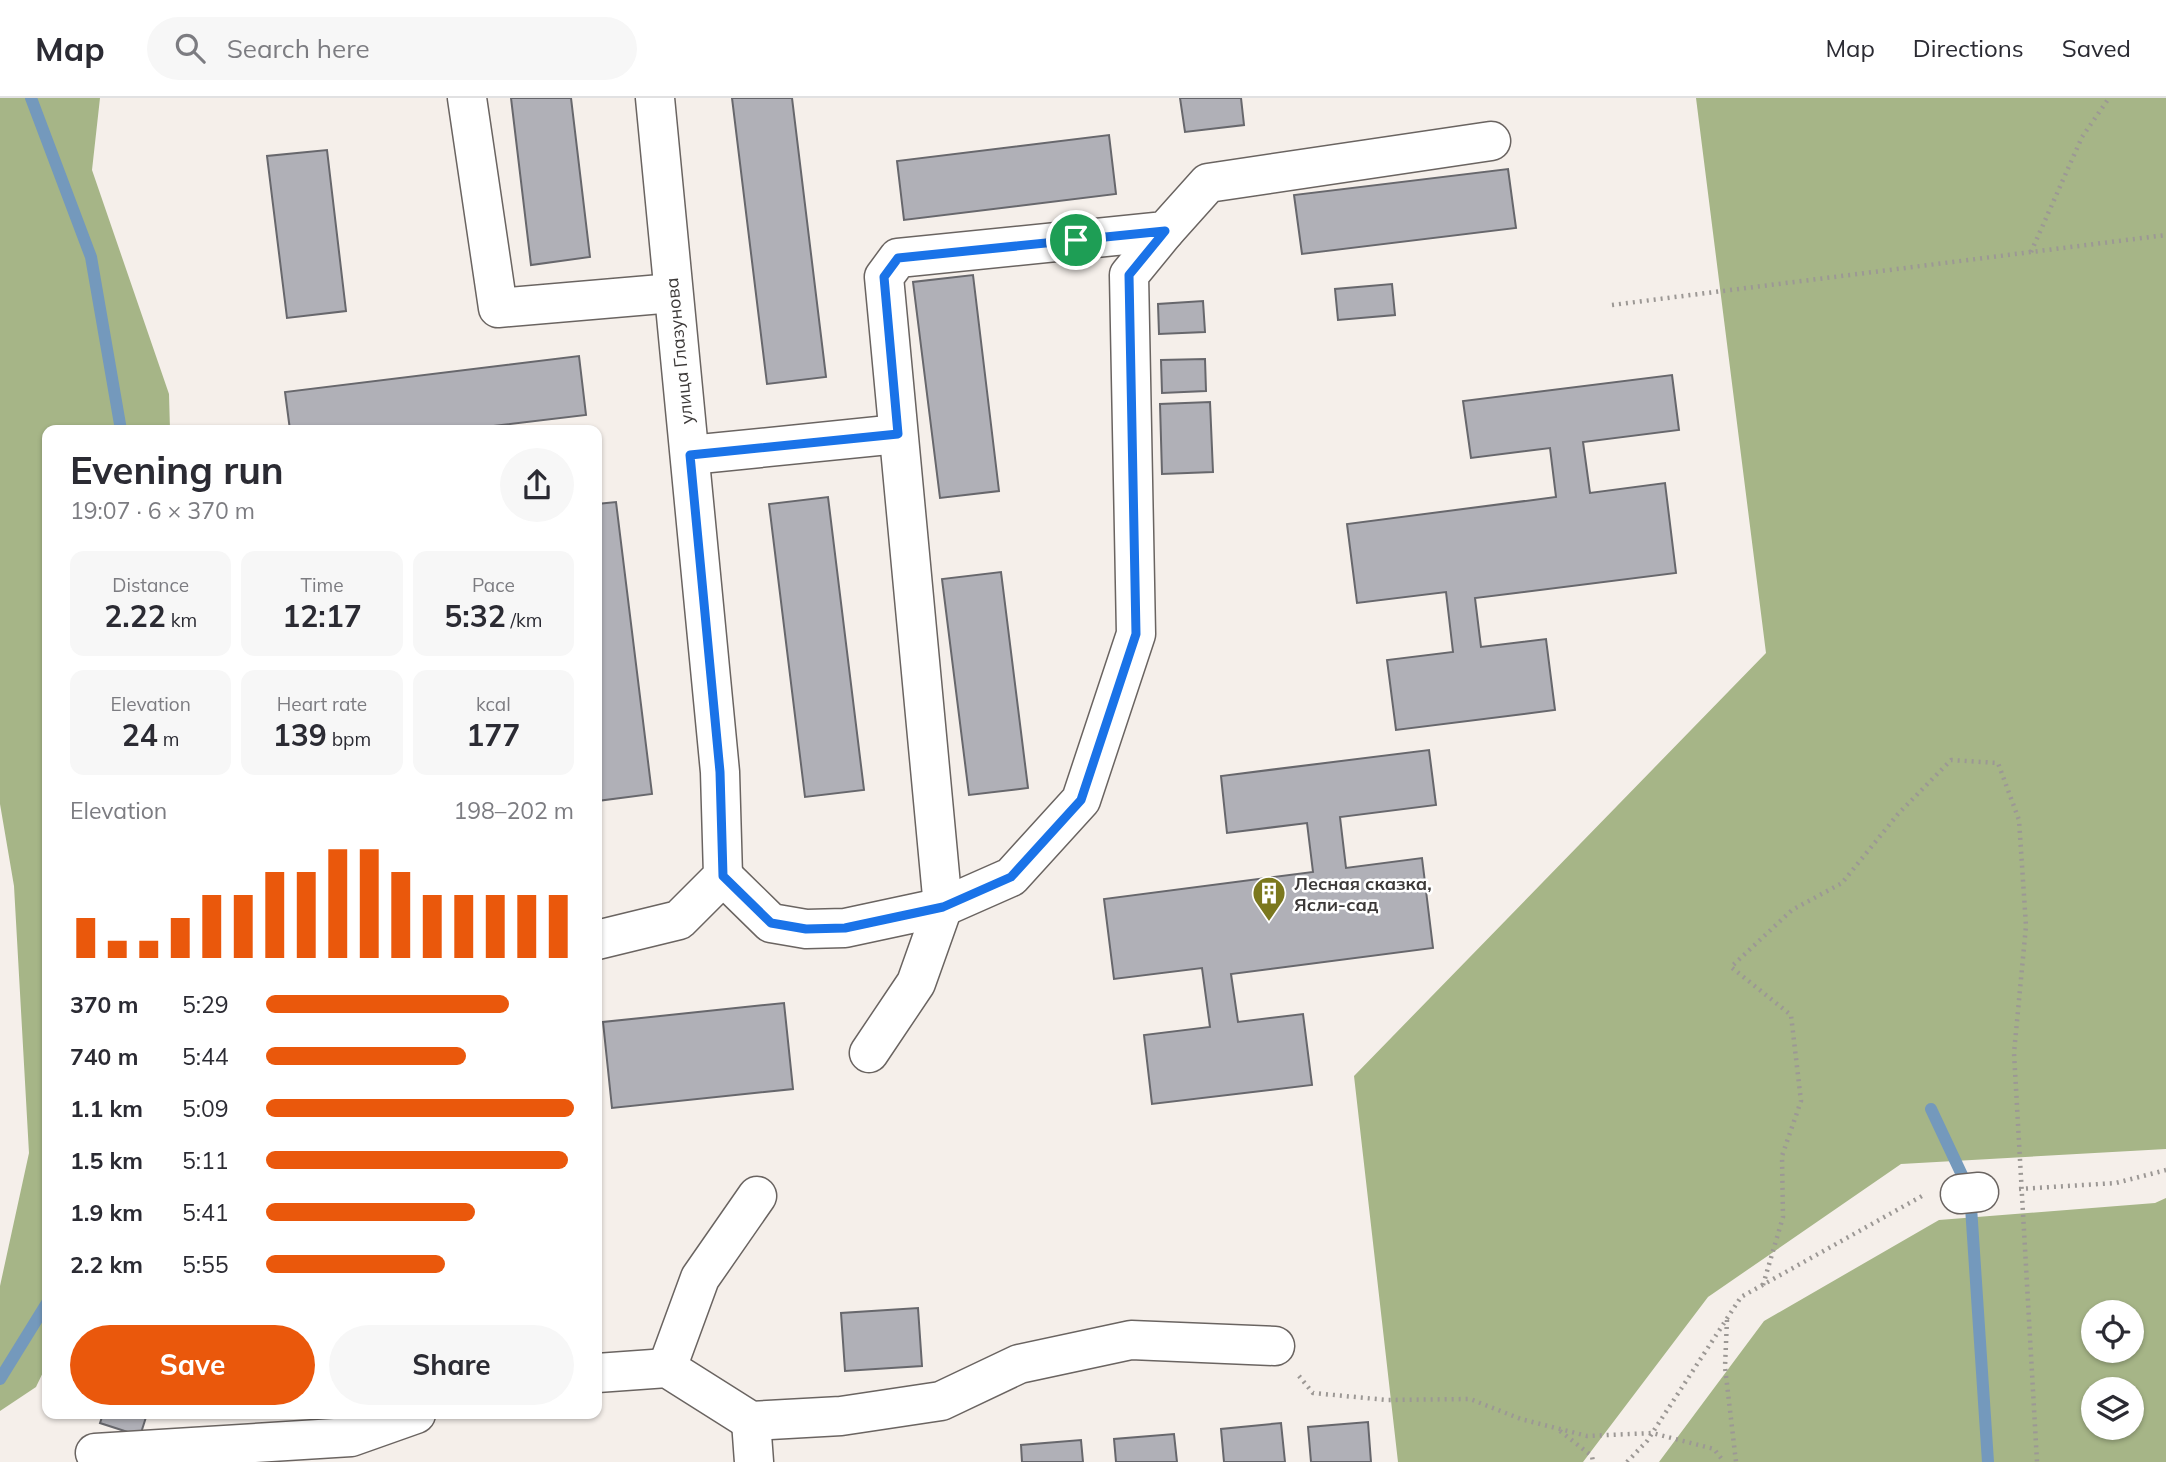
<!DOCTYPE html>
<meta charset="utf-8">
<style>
:root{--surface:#fff;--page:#f7f7f7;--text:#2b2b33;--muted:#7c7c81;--line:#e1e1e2;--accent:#ea580c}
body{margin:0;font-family:Mulish,sans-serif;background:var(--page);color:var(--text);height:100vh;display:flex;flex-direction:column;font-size:26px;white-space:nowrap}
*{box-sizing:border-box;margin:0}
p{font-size:23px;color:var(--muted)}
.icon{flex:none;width:38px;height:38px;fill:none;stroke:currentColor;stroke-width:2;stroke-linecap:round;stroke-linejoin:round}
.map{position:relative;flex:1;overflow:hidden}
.side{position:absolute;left:42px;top:327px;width:560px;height:994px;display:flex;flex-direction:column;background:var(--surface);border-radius:14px;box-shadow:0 2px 5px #0004}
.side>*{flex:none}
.fabs{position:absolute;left:2081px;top:1202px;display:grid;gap:14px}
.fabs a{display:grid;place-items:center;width:63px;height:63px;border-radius:50%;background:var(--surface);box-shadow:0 2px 5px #0004;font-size:35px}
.pin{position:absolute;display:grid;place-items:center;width:60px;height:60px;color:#fff;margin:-30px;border:4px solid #fff;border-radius:50%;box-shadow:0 2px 7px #0007}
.round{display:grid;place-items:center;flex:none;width:74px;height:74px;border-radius:37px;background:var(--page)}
.overview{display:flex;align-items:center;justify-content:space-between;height:119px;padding:0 28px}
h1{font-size:38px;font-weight:700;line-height:52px}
.metrics{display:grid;grid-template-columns:repeat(3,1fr);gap:10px;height:119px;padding:7px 28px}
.metrics div{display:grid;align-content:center;border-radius:14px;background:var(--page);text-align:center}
.metrics b{font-size:30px;font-weight:700}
.metrics small{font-size:19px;font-weight:400}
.metrics p{font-size:19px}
.chart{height:196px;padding:14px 28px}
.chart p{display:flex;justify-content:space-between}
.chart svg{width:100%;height:126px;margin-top:7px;stroke:var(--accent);stroke-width:6}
.button{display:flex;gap:14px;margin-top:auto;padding:14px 28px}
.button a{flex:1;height:80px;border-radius:42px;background:var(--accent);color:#fff;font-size:28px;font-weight:700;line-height:80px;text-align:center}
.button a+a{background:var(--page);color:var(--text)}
ul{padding:0 28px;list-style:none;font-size:23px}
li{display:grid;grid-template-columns:112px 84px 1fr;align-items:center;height:52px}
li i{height:18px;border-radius:9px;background:var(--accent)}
header{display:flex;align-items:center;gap:42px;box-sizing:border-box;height:98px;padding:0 35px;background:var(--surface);border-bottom:2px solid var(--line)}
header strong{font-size:33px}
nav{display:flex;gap:38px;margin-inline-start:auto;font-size:24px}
.search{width:490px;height:63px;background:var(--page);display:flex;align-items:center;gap:18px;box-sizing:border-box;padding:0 24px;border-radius:38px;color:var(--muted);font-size:26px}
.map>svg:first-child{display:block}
.forest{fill:#a6b587;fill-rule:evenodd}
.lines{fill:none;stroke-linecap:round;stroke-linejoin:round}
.stream{stroke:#7499bc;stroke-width:12}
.building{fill:#b0b0b7;stroke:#67676c;stroke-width:2}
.minor-casing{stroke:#6a6461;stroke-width:41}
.path{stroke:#9c9895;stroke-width:4.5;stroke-dasharray:2 5;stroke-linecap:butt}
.minor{stroke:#fff;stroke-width:38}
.route-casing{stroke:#fff;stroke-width:14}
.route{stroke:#1a73e8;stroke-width:9}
.labels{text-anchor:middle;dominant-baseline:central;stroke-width:5;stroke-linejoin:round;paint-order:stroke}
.street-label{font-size:18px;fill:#3c3938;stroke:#fff}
.poi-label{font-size:18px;font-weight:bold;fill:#3c3938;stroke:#fff;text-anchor:start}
</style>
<header>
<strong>Map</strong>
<div class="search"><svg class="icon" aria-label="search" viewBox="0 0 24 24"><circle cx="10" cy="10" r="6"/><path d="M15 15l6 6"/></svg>Search here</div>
<nav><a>Map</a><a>Directions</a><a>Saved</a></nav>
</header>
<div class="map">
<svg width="2166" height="1364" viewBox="0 0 2166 1364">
<rect width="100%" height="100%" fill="#f5efea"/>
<g class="forest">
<path d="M0,0H100L92,72L169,296L170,332H47V1266L36,1289L0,1313V1188L29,1055L14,788L0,706Z"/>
<path d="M1696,0H2166V1051L1901,1066L1708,1199L1583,1364H1398L1354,978L1766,555Z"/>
<path d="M2166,1100V1364H1659L1764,1223L1939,1122L2155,1105ZM2132,1214V1253H2093V1214ZM2093,1292H2132V1330H2093Z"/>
</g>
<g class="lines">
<g class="stream">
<path d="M31,0L91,159L121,332"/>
<path d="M1931,1011L1970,1094L1988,1364"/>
<path d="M0,1281L47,1205"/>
</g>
</g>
<g class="building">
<path d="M511,0H571L590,159L531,167Z"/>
<path d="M732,0H792L826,279L767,286Z"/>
<path d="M1180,0H1241L1244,27L1185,34Z"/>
<path d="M1109,37L1116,96L904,122L897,63Z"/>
<path d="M327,52L346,213L287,220L267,58Z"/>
<path d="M1508,71L1516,130L1302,156L1294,97Z"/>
<path d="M973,177L999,393L940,400L913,184Z"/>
<path d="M1392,186L1395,217L1338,222L1335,191Z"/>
<path d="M1203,203L1205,234L1159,236L1158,206Z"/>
<path d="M579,258L586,317L460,332H290L285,294Z"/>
<path d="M1205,261L1206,293L1162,295L1161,262Z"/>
<path d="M1672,277L1679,332L1583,344L1590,395L1665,385L1676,475L1475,500L1481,549L1546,541L1555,612L1396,632L1387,562L1453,554L1446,494L1357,505L1347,426L1556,399L1550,350L1471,360L1463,303Z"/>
<path d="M1210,304L1213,374L1162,376L1160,306Z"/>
<path d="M828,399L864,692L805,699L769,406Z"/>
<path d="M616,404L652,696L597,703V406Z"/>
<path d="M1001,474L1028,690L969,697L942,481Z"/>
<path d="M1429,652L1436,707L1340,719L1346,770L1422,760L1433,850L1231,876L1238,924L1303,916L1312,987L1152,1006L1144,937L1210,929L1202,870L1114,881L1104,801L1313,774L1307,725L1227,735L1221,678Z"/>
<path d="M784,905L793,991L612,1010L603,924Z"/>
<path d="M918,1210L922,1268L845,1273L841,1215Z"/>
<path d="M103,1316H147L140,1338L100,1325Z"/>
<path d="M1368,1324L1371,1364H1311L1308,1329Z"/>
<path d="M1281,1325L1285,1364H1224L1221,1331Z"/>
<path d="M1174,1336L1177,1364H1116L1114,1341Z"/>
<path d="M1081,1342L1083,1364H1022L1021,1347Z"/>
</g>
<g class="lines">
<defs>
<g id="minor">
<path d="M467,0L498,210L673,195"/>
<path d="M690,357L898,336"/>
<path d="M723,778L771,825L806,831L845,830L943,809L1011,779L1081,702L1136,536L1129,177L1165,133"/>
<path d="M597,842L679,822L723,778L720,674L655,0"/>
<path d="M869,955L916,885L943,809L884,179L898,160L1165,133L1208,85L1491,43"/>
<path d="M1960,1096L1979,1094"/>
<path d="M667,1270L700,1180L757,1098"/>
<path d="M597,1275L667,1270L751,1323L841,1318L941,1303L1019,1266L1131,1242L1275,1248"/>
<path d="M751,1323L754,1364"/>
<path d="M95,1355L351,1339L416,1316"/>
</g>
</defs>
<use href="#minor" class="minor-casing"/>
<g class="path">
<path d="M2031,154L2082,39L2109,0"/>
<path d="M1612,207L2166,137"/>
<path d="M2019,1091L2116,1085L2166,1072"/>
<path d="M1763,1187L1783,1119L1782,1058L1801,1003L1791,917L1731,869L1792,812L1842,785L1898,716L1951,662L1998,665L2019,722L2026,828L2014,955L2037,1364"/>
<path d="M1727,1222L1725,1269L1736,1364"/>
<path d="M1299,1278L1313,1295L1387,1302L1470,1301L1521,1321L1587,1338L1652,1335L1714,1351L1724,1364"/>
<path d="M1560,1333L1592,1358L1593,1364"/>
<path d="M1627,1364L1647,1343L1741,1199L1922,1098"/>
</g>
<use href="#minor" class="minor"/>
</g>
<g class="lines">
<defs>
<path id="route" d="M1165,133L1129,177L1136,536L1081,702L1011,779L943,809L845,830L806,831L771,825L723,778L720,674L690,357L898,336L884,179L898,160Z"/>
</defs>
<use href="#route" class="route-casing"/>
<use href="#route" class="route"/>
</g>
<defs>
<symbol id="building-pin" viewBox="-11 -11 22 30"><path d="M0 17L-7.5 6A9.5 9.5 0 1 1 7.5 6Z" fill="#7b781e" stroke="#fff"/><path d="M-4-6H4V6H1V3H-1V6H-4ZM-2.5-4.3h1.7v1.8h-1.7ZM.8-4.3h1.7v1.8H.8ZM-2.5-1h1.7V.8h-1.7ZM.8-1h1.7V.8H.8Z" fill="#fff"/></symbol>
</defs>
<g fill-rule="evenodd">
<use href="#building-pin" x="1250" y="776" width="38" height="52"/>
</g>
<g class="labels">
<g class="street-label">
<text transform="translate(679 253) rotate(-96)">улица Глазунова</text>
</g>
<g class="poi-label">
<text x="1294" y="785">Лесная сказка,<tspan x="1294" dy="21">Ясли-сад</tspan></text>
</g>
</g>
</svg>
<div class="fabs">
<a><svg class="icon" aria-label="locate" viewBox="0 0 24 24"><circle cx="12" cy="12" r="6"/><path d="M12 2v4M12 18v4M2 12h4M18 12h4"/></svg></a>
<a><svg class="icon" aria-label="layers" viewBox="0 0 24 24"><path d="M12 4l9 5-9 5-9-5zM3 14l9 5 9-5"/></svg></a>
</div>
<div class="pin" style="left:1076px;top:142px;background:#1e9e55"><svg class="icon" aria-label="arrive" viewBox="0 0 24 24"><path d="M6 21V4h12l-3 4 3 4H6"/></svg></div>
<section class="side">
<div class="overview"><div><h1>Evening run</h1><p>19:07 · 6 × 370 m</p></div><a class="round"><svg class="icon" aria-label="share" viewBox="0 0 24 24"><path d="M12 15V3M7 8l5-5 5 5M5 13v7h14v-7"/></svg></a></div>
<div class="metrics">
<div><p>Distance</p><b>2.22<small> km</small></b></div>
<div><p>Time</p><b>12:17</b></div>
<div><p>Pace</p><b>5:32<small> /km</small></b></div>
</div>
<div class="metrics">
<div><p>Elevation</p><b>24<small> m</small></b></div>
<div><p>Heart rate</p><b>139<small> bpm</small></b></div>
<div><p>kcal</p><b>177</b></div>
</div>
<div class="chart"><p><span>Elevation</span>198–202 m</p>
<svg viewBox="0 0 160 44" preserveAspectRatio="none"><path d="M5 44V30M15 44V38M25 44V38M35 44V30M45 44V22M55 44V22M65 44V14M75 44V14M85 44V6M95 44V6M105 44V14M115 44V22M125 44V22M135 44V22M145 44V22M155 44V22"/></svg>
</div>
<ul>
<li><b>370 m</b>5:29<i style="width:79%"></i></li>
<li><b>740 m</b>5:44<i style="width:65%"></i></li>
<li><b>1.1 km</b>5:09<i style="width:100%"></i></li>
<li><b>1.5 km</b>5:11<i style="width:98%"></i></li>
<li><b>1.9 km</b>5:41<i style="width:68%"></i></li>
<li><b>2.2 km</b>5:55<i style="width:58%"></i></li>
</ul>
<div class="button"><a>Save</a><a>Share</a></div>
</section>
</div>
